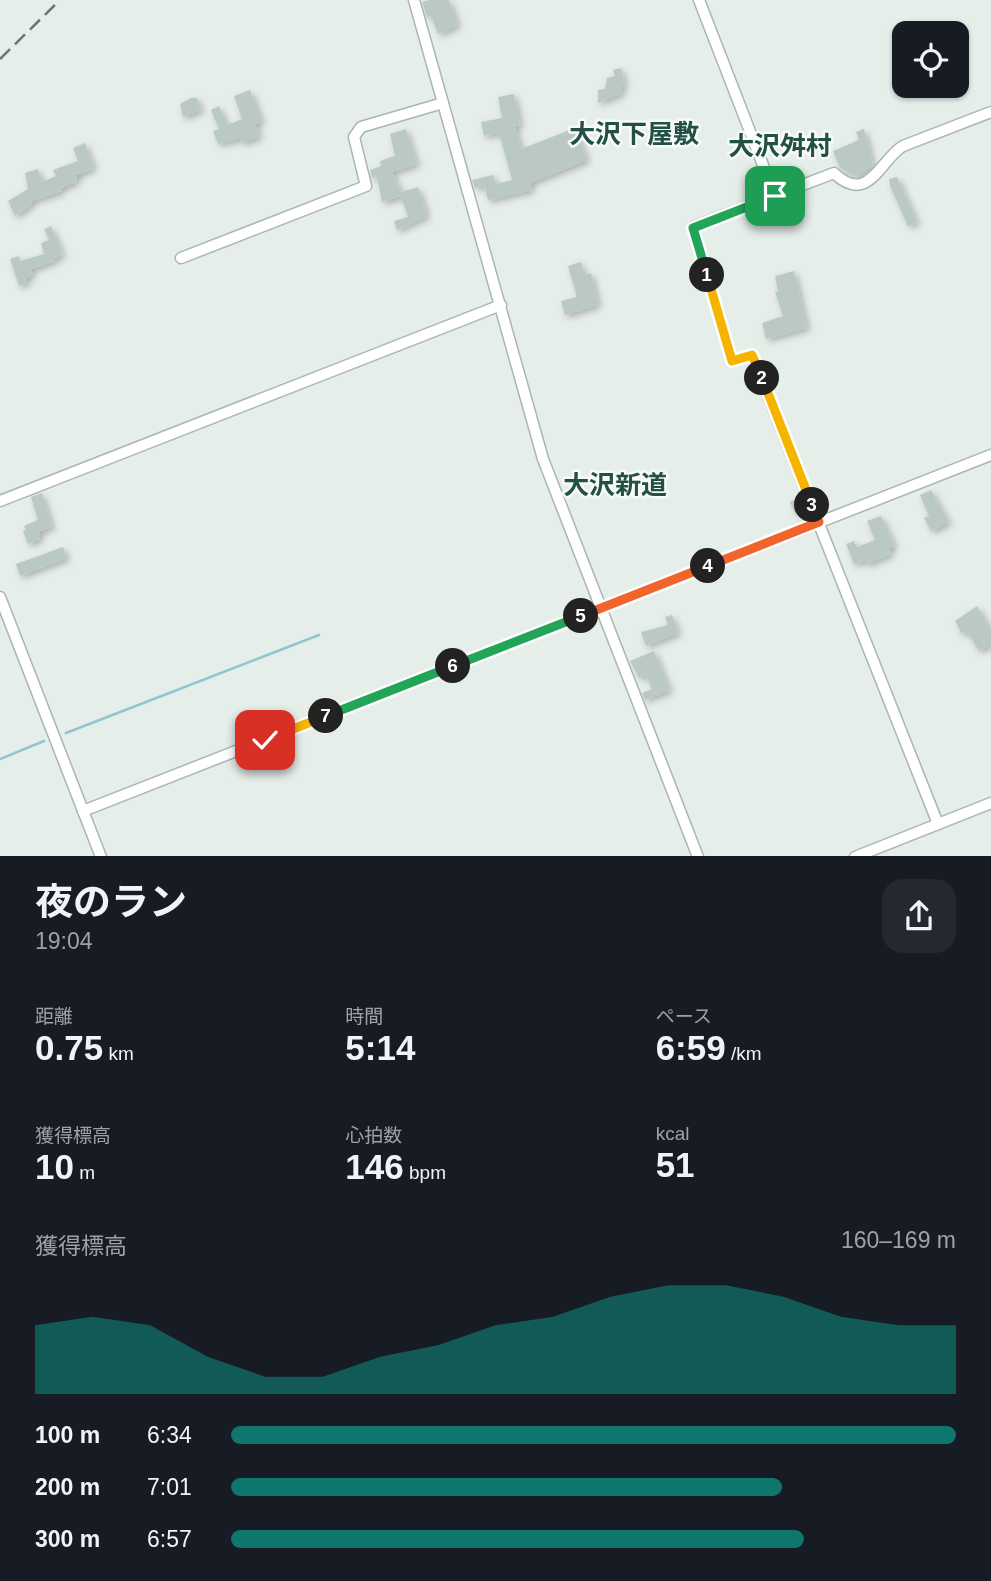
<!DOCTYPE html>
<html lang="ja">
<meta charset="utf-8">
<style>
:root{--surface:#171b24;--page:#242831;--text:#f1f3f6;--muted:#9ea1a6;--accent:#0f766e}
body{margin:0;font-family:Helvetica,"Noto Sans JP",sans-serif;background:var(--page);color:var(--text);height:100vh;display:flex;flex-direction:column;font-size:26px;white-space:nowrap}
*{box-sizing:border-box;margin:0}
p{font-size:23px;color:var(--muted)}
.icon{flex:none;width:38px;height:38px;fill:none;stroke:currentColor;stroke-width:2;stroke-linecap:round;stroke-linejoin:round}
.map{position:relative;height:856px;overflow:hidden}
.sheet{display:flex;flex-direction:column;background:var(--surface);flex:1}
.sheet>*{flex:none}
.tools{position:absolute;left:892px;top:21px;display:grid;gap:14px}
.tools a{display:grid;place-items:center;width:77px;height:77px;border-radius:14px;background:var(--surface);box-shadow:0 2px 5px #0004;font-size:35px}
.pin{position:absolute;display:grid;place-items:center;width:60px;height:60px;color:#fff;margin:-30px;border-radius:14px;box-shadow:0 4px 10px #0006}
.km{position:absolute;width:35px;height:35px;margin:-18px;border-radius:50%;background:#222;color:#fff;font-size:19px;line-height:35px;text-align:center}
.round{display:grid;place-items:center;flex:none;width:74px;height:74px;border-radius:21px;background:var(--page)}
.headline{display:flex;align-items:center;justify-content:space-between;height:119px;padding:0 35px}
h1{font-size:38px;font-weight:700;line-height:52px}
.stats{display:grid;grid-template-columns:repeat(3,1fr);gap:10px;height:119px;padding:7px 35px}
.stats div{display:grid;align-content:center}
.stats b{font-size:35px;font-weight:700}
.stats small{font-size:19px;font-weight:400}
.stats p{font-size:19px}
.chart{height:196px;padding:14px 35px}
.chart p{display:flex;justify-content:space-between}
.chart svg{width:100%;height:126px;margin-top:7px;fill:var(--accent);opacity:.7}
ul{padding:0 35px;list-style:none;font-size:23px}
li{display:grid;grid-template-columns:112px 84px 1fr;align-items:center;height:52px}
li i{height:18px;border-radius:9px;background:var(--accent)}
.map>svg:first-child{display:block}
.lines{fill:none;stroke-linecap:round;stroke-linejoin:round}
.stream{stroke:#92c5cf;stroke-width:2.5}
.building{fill:#bbc9c3;filter:url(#shadow)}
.minor-casing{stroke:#a9b6b1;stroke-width:13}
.minor{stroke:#fff;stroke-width:10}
.rail{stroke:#617a73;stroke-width:2.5;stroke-dasharray:14 7;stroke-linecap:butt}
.split-1-casing{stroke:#fff;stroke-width:14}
.split-2-casing{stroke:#fff;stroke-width:14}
.split-3-casing{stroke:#fff;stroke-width:14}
.split-4-casing{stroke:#fff;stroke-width:14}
.split-5-casing{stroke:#fff;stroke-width:14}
.split-6-casing{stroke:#fff;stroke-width:14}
.split-7-casing{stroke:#fff;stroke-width:14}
.split-8-casing{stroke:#fff;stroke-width:14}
.split-1{stroke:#22a559;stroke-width:9}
.split-2{stroke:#f5b400;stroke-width:9}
.split-3{stroke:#f5b400;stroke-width:9}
.split-4{stroke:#f0652b;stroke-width:9}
.split-5{stroke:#f0652b;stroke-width:9}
.split-6{stroke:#22a559;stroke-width:9}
.split-7{stroke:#22a559;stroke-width:9}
.split-8{stroke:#f5b400;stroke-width:9}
.labels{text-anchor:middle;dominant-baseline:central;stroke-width:5;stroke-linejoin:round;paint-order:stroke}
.quarter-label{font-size:26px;font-weight:bold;fill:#235045;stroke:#f7faf8}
</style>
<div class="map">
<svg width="991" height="857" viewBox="0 0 991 857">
<defs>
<filter id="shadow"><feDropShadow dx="3" dy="3" stdDeviation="3.5" flood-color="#0004"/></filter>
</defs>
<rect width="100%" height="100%" fill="#e6eeea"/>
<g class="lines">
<g class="stream">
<path d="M66,733L319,635"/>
<path d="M0,759L44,741"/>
</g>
</g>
<g class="building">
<path d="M429,0H449L458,25L438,34L431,16L427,17L422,2Z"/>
<path d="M621,68L625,85L621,86L622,93L598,103V90L605,89L607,78L615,76L613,70Z"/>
<path d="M250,90L262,122L255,124L260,136L242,143L240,138L218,144L213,131L219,129L211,110L219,106L227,125L242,119L234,96Z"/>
<path d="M514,94L520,125L515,126L521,149L575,128L587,160L530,183L532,190L488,200L484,185L475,188L472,180L493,175L496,184L512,180L499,133L484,136L481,122L502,118L498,97Z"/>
<path d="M191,98H197L201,110L183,117L180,104Z"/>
<path d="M406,129L417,164L392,172L401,192L418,187L427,216L397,230L394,221L408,217L401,196L382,202L377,176L372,178L370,170L381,166L380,161L395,156L390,134Z"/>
<path d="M864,129L873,165L856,177L840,168L833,151L859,140L856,132Z"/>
<path d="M85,143L94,168L77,175L76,182L61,188L62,191L31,201L32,204L15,216L8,201L28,189L25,173L38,169L42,182L56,176L53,170L78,161L73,148Z"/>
<path d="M897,177L917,222L908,226L890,186L889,179Z"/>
<path d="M51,226L63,255L54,258L55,261L31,269L33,275L26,278L27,283L19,286L10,259L19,256L20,261L44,254L41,243L49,240L44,229Z"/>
<path d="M581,262L584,275L591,273L598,305L565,315L561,301L577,297L568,266Z"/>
<path d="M794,271L807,328L766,339L762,323L783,316L775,292L778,291L775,276Z"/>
<path d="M931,490L949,522L931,531L924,518L929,516L920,495Z"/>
<path d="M42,493L52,527L40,531V539L28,544L23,531L26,530L24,526L38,520L31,497Z"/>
<path d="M800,497L809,518L803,520L800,512L795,514L790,502Z"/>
<path d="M881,516L895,546L889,548L891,554L867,564L865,560L854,564L846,544L854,541L857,547L875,540L867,521Z"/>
<path d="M63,547L67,558L20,576L16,564Z"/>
<path d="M977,606L991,630V644L979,651L967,631L962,634L955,621Z"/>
<path d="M672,615L678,633L646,646L641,632L668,625L665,617Z"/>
<path d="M654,651L670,690L645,700L642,693L652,689L646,675L639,678L630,661Z"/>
</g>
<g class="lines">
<defs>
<g id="minor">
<path d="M414,0L543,459L698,857"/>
<path d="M699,0L775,196"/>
<path d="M181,258L366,186L354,137L361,127L443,103"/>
<path d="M0,501L501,305"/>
<path d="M0,597L101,857"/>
<path d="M83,811L991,455"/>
<path d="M938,824L752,355L732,361L693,227L834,173C868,206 880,160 903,146L991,112"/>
<path d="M855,857L991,803"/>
</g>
</defs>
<use href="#minor" class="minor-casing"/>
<use href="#minor" class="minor"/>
<path class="rail" d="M0,59L60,0"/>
</g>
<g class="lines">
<defs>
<path id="split-1" d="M707,275L693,228L775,196"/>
<path id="split-2" d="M707,275L732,361L752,355L762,378"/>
<path id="split-3" d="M762,378L812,505"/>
<path id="split-4" d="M708,566L819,522L812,505"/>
<path id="split-5" d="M581,616L708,566"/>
<path id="split-6" d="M453,666L581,616"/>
<path id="split-7" d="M326,716L453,666"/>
<path id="split-8" d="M265,740L326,716"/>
</defs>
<use href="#split-1" class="split-1-casing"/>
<use href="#split-2" class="split-2-casing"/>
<use href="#split-3" class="split-3-casing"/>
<use href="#split-4" class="split-4-casing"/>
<use href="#split-5" class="split-5-casing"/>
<use href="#split-6" class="split-6-casing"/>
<use href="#split-7" class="split-7-casing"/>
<use href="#split-8" class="split-8-casing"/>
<use href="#split-1" class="split-1"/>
<use href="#split-2" class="split-2"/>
<use href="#split-3" class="split-3"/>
<use href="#split-4" class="split-4"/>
<use href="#split-5" class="split-5"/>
<use href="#split-6" class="split-6"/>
<use href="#split-7" class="split-7"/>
<use href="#split-8" class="split-8"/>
</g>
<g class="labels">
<g class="quarter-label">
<text x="634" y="134">大沢下屋敷</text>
<text x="780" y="146">大沢舛村</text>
<text x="615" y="485">大沢新道</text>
</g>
</g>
</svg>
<div class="tools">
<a><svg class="icon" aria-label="locate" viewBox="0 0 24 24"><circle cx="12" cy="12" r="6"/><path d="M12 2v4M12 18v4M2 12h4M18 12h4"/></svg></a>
</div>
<div class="pin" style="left:775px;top:196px;background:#1e9e55"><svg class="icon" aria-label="arrive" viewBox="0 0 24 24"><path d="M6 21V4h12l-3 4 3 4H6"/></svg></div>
<div class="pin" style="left:265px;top:740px;background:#d93025"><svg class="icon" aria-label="check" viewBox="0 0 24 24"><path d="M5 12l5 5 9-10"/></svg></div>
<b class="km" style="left:707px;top:275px">1</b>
<b class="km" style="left:762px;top:378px">2</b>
<b class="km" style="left:812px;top:505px">3</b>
<b class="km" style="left:708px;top:566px">4</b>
<b class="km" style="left:581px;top:616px">5</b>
<b class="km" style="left:453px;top:666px">6</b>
<b class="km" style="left:326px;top:716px">7</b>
</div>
<section class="sheet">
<div class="headline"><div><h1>夜のラン</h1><p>19:04</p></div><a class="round"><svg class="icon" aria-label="share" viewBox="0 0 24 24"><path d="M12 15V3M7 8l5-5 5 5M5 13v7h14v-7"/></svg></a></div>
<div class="stats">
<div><p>距離</p><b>0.75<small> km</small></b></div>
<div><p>時間</p><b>5:14</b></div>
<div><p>ペース</p><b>6:59<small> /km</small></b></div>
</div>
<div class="stats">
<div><p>獲得標高</p><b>10<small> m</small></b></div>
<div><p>心拍数</p><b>146<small> bpm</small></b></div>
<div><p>kcal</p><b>51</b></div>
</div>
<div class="chart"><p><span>獲得標高</span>160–169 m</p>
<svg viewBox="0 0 160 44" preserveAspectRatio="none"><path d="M0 44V20L10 17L20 20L30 31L40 38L50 38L60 31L70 27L80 20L90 17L100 10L110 6L120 6L130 10L140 17L150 20L160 20V44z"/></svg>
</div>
<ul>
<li><b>100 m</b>6:34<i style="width:100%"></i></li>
<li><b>200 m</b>7:01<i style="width:76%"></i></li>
<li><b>300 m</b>6:57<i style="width:79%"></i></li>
</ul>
</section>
